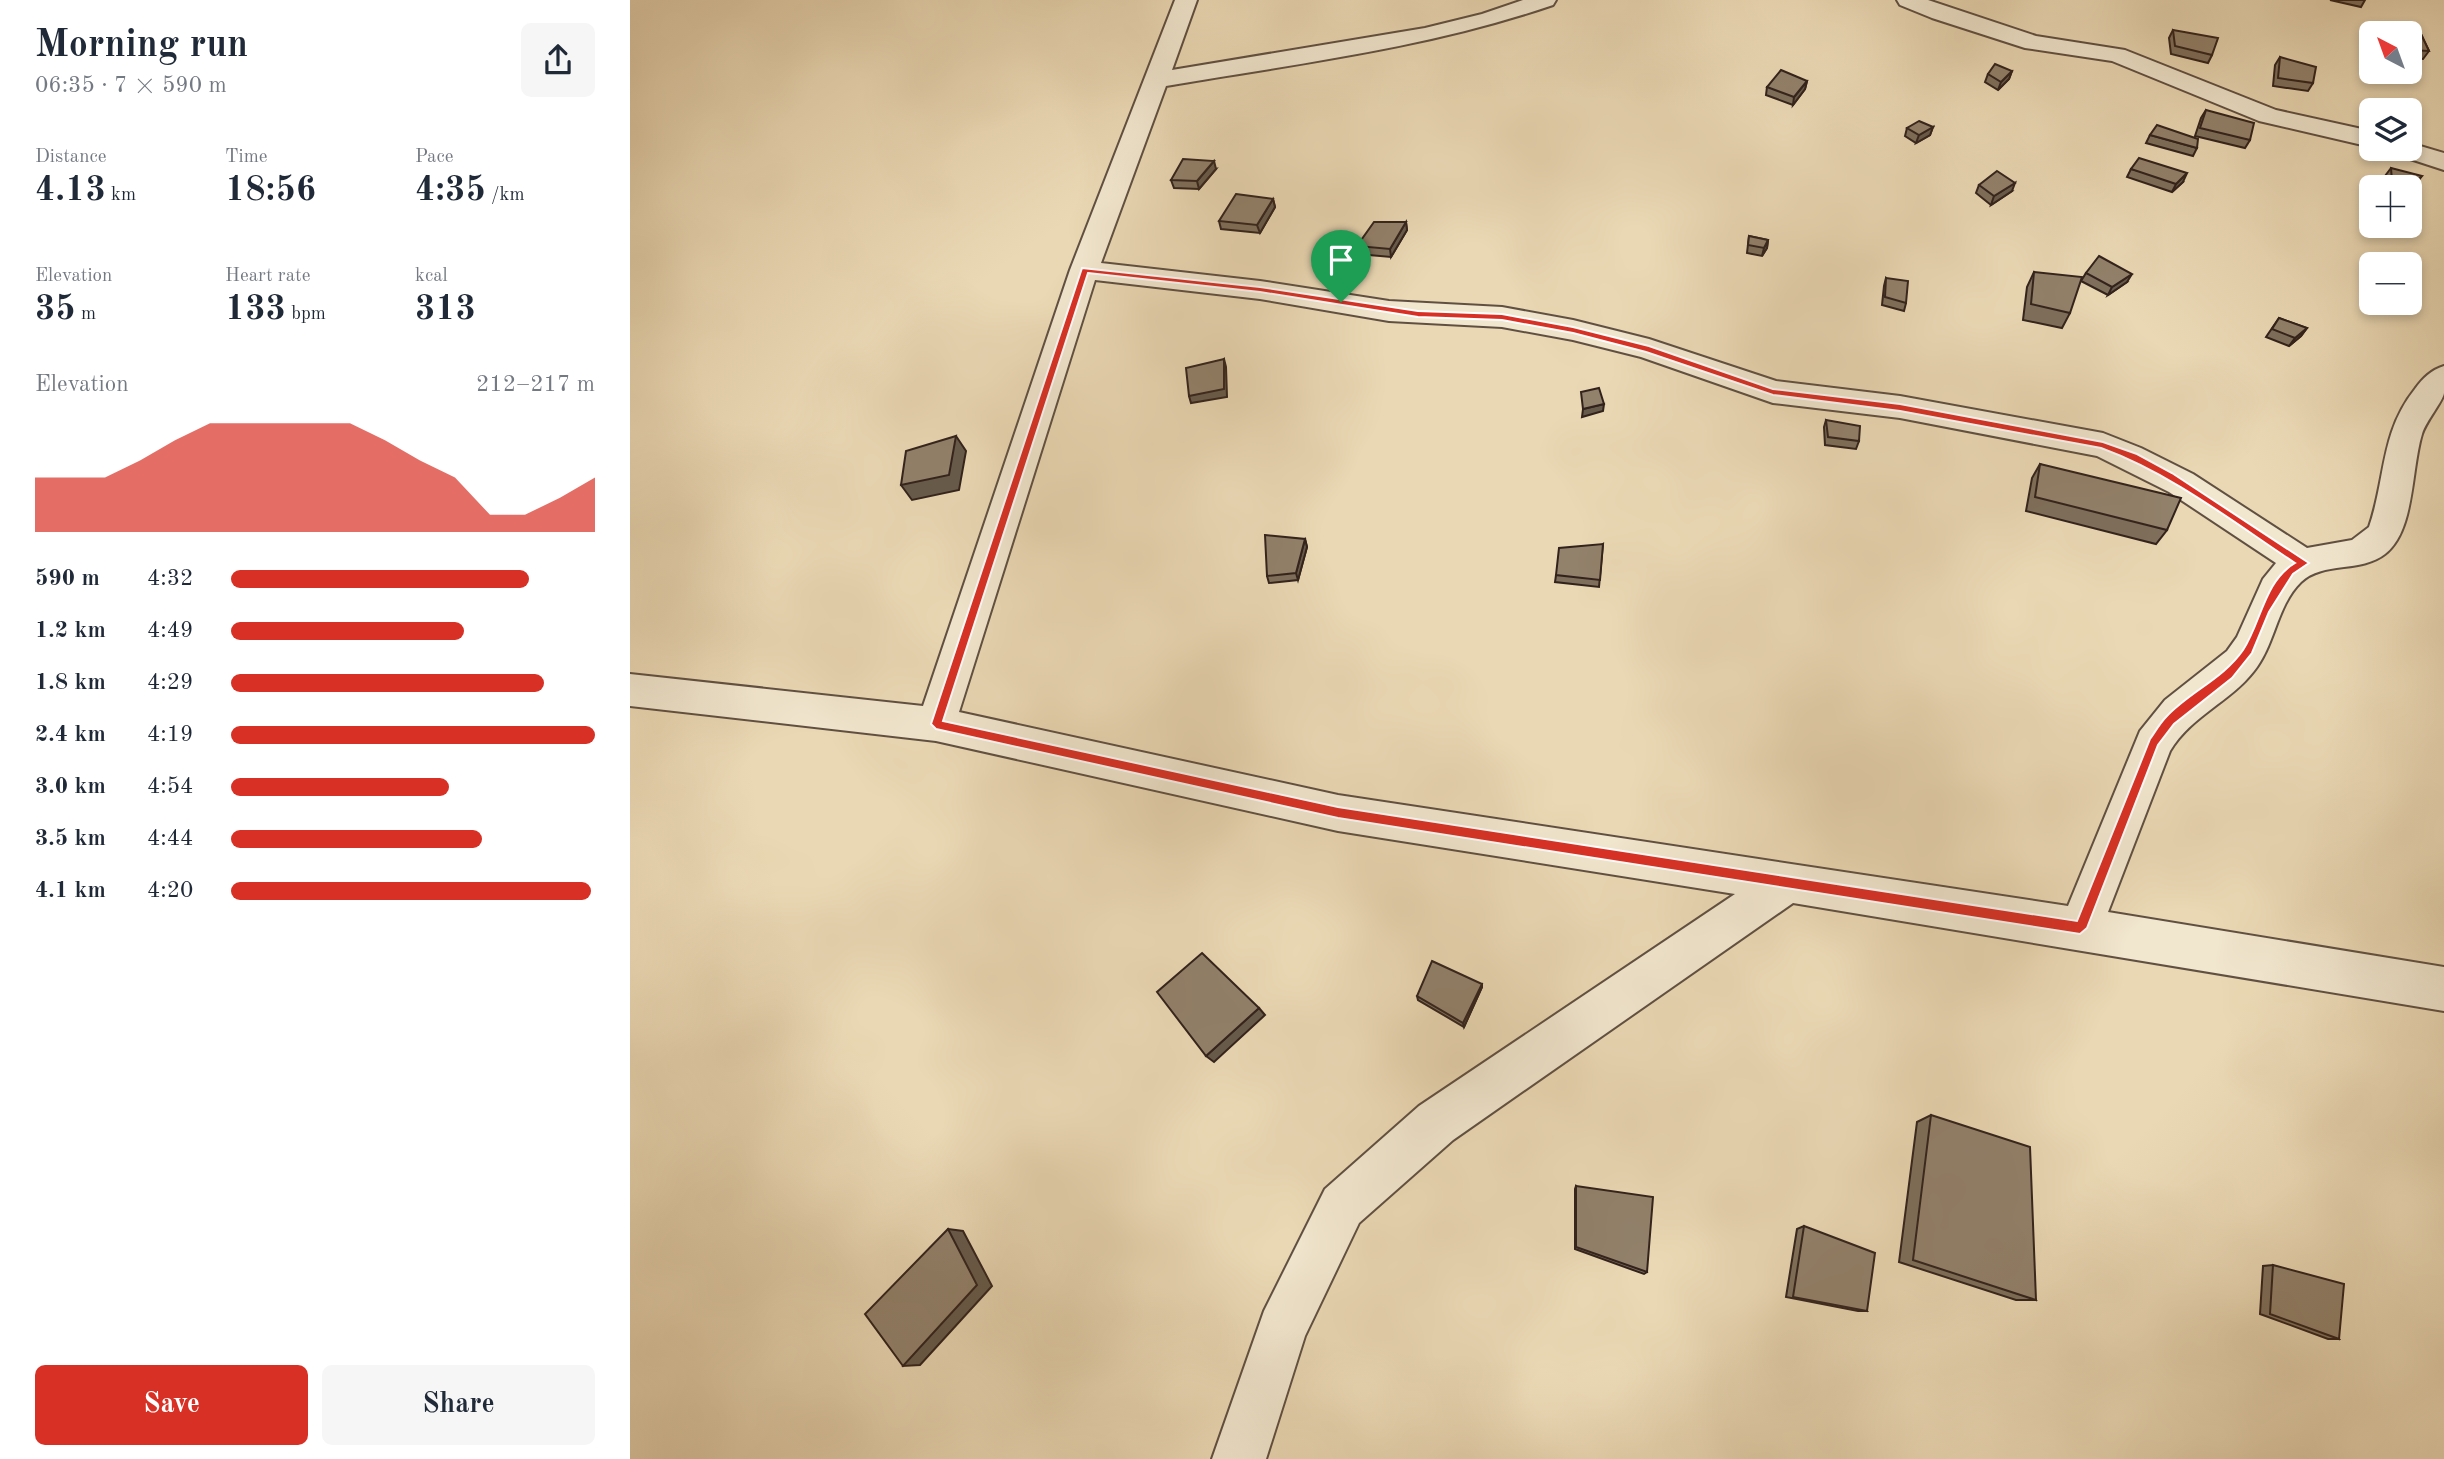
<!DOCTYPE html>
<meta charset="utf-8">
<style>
:root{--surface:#fff;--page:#f6f6f7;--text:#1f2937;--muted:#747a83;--accent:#d93025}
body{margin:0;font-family:"Old Standard TT",serif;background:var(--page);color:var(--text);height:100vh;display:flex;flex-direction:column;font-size:26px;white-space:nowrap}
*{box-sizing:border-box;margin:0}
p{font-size:23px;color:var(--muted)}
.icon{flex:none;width:38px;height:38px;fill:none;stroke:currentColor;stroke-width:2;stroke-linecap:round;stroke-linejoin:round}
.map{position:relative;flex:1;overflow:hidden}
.panel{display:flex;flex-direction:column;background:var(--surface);width:630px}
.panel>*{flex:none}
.needle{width:46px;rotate:319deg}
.fabs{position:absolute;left:1729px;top:21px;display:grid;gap:14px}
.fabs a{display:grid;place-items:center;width:63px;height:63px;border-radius:10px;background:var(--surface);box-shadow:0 4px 10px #0003;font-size:35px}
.pin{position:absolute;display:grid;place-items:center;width:60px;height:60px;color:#fff;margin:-72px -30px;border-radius:50% 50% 50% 0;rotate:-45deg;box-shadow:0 0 7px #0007}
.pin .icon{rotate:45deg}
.round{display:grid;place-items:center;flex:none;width:74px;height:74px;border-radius:10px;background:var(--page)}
.summary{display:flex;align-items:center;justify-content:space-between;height:119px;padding:0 35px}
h1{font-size:38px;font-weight:800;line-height:52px}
.figures{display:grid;grid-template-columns:repeat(3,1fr);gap:10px;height:119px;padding:7px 35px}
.figures div{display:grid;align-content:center}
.figures b{font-size:35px;font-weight:800}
.figures small{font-size:19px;font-weight:400}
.figures p{font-size:19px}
.chart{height:196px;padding:14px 35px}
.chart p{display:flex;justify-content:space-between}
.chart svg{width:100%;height:126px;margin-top:7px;fill:var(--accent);opacity:.7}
.button{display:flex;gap:14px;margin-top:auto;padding:14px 35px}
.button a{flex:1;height:80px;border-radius:10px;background:var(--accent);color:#fff;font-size:28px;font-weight:800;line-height:80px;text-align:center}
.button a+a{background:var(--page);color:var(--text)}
ul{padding:0 35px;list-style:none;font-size:23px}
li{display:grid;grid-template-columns:112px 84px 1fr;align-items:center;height:52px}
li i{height:18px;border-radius:9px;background:var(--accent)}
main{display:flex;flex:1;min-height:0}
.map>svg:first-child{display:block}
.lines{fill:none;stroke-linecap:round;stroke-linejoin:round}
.street-casing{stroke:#605042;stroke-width:4}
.street{fill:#f1e6ce;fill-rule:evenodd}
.wall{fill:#7e6f5c;stroke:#32221c;stroke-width:2}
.shaded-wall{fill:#665a4b;stroke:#32221c;stroke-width:2}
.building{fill:#92816b;stroke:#32221c;stroke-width:2}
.route{fill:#d93025;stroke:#fff;stroke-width:2;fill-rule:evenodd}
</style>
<main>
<section class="panel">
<div class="summary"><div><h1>Morning run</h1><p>06:35 · 7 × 590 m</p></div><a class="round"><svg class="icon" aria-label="share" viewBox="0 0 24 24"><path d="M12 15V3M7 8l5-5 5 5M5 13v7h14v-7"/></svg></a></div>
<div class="figures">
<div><p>Distance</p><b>4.13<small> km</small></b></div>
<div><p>Time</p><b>18:56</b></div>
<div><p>Pace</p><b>4:35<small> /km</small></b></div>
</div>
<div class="figures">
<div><p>Elevation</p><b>35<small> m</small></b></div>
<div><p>Heart rate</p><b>133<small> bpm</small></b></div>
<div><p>kcal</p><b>313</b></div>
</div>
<div class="chart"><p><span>Elevation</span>212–217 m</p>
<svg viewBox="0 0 160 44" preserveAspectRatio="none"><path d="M0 44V25L10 25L20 25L30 19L40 12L50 6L60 6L70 6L80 6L90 6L100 12L110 19L120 25L130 38L140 38L150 32L160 25V44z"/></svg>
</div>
<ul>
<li><b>590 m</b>4:32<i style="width:82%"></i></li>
<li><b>1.2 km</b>4:49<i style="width:64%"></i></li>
<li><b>1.8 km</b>4:29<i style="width:86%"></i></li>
<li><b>2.4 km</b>4:19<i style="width:100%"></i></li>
<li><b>3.0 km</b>4:54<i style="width:60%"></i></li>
<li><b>3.5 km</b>4:44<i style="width:69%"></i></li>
<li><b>4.1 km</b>4:20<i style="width:99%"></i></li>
</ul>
<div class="button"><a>Save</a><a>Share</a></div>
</section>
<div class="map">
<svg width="1814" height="1459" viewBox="0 0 1814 1459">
<rect width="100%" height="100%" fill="#ead8b4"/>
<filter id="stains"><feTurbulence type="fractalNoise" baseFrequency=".00286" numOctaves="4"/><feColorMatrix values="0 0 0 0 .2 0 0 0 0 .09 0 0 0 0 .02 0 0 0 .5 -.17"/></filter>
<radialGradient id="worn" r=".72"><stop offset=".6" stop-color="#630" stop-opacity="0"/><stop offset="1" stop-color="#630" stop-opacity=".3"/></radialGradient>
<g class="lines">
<defs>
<g id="street">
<path d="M545,0H567L542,70L795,28L852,14L893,0H926L923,5C798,48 666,64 536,86L471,263L630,281L759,301L872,307L943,320L1019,339L1146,381L1270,396L1473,433L1511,448L1563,474L1677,548L1722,540L1739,527C1756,478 1750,433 1785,389C1793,378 1801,370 1814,366C1814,375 1814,384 1814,393C1813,401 1796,421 1792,434C1781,469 1785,531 1755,554C1731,573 1693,561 1671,582C1647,605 1645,645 1624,671C1600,702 1561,716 1540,751L1478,912L1814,967V1011L1163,903L823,1140L729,1223L675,1336L636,1459H582L634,1311L695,1189L789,1106L1105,894L708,831L306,741L0,706V674L293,706L440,270ZM465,280L630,299L759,321L872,327L943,340L1011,357L1143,403L1270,418L1467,456L1539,492L1646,563L1633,579L1607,637L1597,651L1535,700L1510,731L1438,906L708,795L329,712Z"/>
<path d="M1267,0H1298L1406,36L1495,50L1646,110L1741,131V147L1629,121L1482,61L1395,48L1302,18L1270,5Z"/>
<path d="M1780,143L1814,153V170L1765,154L1761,149H1780Z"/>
</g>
</defs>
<use href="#street" class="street-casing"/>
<use href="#street" class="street"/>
</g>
<g class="wall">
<path d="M1700,0H1735L1731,7Z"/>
<path d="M1543,30L1582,55L1578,63L1541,54L1539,38Z"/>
<path d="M1765,31L1790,32L1799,51L1793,59L1780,58V33H1764Z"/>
<path d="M1650,57L1683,83L1678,91L1643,86L1645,65Z"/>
<path d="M1382,71L1379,79L1368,90L1355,82L1358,74Z"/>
<path d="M1177,81L1175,89L1163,105L1136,95L1137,87Z"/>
<path d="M1576,110L1620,140L1615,148L1565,136L1571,118Z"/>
<path d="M1303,127L1300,135L1286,143L1275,136L1277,128Z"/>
<path d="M1520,135L1567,148L1563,156L1516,143Z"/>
<path d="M1761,168L1786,184L1780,187H1756L1755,176Z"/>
<path d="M586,169L569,189L544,188L541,180Z"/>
<path d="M1501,169L1553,182L1542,192L1497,177Z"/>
<path d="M1349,185L1382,191L1361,205L1346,193Z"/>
<path d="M643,199L645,207L630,233L591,229L589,221Z"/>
<path d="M776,222L777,230L761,257L728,254L727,246Z"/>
<path d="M1119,236L1138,240L1137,248L1132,256L1117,253Z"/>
<path d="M1404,272L1440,313L1432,328L1393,320L1397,287Z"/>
<path d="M1456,273L1497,282L1478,295L1451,281Z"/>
<path d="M1256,278L1276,303L1274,311L1252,305L1254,286Z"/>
<path d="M1649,318L1677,328L1671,336L1659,346L1636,337Z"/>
<path d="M1196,420L1229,441L1226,449L1195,445L1194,427Z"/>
<path d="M1410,464L1537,530L1526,544L1396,511L1402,478Z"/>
<path d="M675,539L677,547L668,580L639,583L637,576Z"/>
<path d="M973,544L969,587L925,582L926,575Z"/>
<path d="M852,984V987L834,1027L788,1000L787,996Z"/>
<path d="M1301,1115L1406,1300H1386L1269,1262L1287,1122Z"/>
<path d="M946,1186L1017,1272L1014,1274L945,1249V1189Z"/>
<path d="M1174,1226L1237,1311H1228L1156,1297L1167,1229Z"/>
<path d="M1643,1265L1709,1339H1698L1630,1314L1633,1266Z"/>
</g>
<g class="shaded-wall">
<path d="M1382,71L1379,79L1368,90L1371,82Z"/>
<path d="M1177,81L1175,89L1163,105L1164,97Z"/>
<path d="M1303,127L1300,135L1286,143L1289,135Z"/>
<path d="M584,161L586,169L569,189L567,181Z"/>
<path d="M1557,173L1553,182L1542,192L1546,184Z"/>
<path d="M1792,176L1786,184L1780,189L1779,187Z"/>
<path d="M1385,183L1382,191L1361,205L1364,196Z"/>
<path d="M643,199L645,207L630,233L627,225Z"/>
<path d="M776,222L777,230L761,257L760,249Z"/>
<path d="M1138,240L1137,248L1132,256L1134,248Z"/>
<path d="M1502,274L1497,282L1478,295L1482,287Z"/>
<path d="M1677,328L1671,336L1659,346L1665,338Z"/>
<path d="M594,359L596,367L597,397L561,403L559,396Z"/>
<path d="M974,404L973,411L952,417L953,409Z"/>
<path d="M326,436L336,451L329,490L282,500L271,485Z"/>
<path d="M675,539L677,547L668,580L666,573Z"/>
<path d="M852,984V987L834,1027L833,1023Z"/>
<path d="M629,1008L635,1015L584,1062L576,1056Z"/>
<path d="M318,1229L333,1231L362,1286L290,1365L273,1366Z"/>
</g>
<g class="building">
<path d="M1543,30L1588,38L1582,55L1545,46Z"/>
<path d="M1765,31L1790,32L1799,51L1780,50V33H1766Z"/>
<path d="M1650,57L1686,67L1683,83L1648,78Z"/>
<path d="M1365,64L1382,71L1371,82L1358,74Z"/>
<path d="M1151,70L1177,81L1164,97L1137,87Z"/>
<path d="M1576,110L1624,123L1620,140L1570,128Z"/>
<path d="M1289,121L1303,127L1289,135L1277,128Z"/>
<path d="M1527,125L1568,139L1567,148L1520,135Z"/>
<path d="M1509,158L1557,173L1546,184L1501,169Z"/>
<path d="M553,159L584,161L567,181L541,180Z"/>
<path d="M1761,168L1792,176L1780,186L1762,181Z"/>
<path d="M1367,171L1385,183L1364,196L1349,185Z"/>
<path d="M606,194L643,199L627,225L589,221Z"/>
<path d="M744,222H776L760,249L727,246Z"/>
<path d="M1119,236L1138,240L1134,248L1118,245Z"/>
<path d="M1469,256L1502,274L1482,287L1456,273Z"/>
<path d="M1404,272L1452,277L1440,313L1401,304Z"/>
<path d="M1256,278L1278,281L1276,303L1255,297Z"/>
<path d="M1649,318L1677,328L1665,338L1642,329Z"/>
<path d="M594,359V389L559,396L556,368Z"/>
<path d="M969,388L974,404L953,409L951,392Z"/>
<path d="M1196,420L1230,426L1229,441L1198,437Z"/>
<path d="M326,436L319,475L271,485L276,451Z"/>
<path d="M1410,464L1551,498L1537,530L1405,497Z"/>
<path d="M635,535L675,539L666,573L637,576Z"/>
<path d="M973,544L970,580L926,575L929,548Z"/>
<path d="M572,953L629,1008L576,1056L527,992Z"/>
<path d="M802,961L852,984L833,1023L787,996Z"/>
<path d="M1301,1115L1400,1147L1406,1300L1283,1260Z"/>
<path d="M946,1186L1023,1197L1017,1272L946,1247Z"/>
<path d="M1174,1226L1245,1253L1237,1311L1163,1297Z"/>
<path d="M318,1229L347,1285L273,1366L235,1314Z"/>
<path d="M1643,1265L1714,1284L1709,1339L1640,1314Z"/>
</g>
<path class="route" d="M452,268L630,287L788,311L872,314L943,327L1019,346L1143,389L1270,404L1473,442L1507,454L1542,473L1679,563L1663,574L1639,612L1622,653L1602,678L1544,724L1528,745L1457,928L1450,934L708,818L306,729L301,724ZM458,273L630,292L788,317L872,320L943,333L1016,352L1143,395L1270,411L1471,448C1542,474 1603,522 1665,563C1634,581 1631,623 1613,650C1593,679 1559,692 1536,717C1530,723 1525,732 1520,739L1447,921L708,807L313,721Z"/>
<rect width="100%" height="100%" filter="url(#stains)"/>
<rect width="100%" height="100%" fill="url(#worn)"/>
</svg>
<div class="fabs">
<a><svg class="needle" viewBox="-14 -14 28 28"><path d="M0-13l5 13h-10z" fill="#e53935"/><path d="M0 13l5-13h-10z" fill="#747a83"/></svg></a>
<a><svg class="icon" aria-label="layers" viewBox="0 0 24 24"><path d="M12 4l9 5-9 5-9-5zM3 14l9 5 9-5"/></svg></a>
<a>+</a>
<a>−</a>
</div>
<div class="pin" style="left:711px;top:302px;background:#1e9e55"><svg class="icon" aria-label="arrive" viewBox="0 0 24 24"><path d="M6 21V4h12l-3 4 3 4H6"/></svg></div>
</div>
</main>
